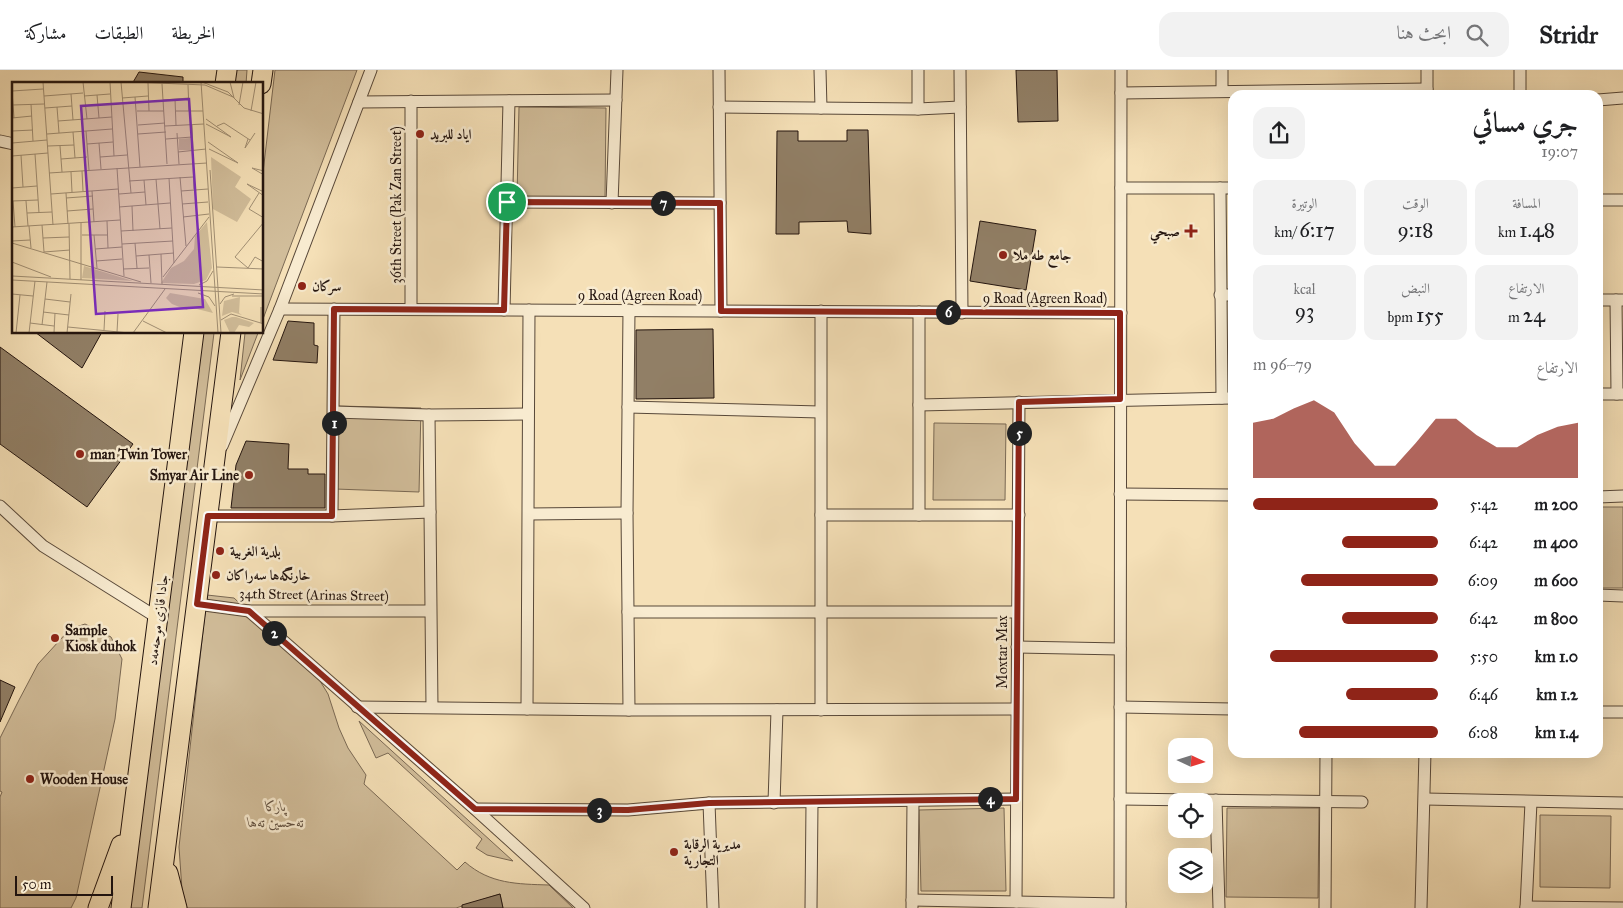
<!DOCTYPE html>
<html lang="ar">
<meta charset="utf-8">
<style>
:root{--surface:#fff;--page:#f2f2f2;--text:#202124;--muted:#757577;--line:#e0e0e0;--accent:#8f2418}
body{margin:0;font-family:"IM FELL Great Primer",Amiri,serif;background:var(--page);color:var(--text);direction:rtl;height:100vh;display:flex;flex-direction:column;font-size:19px;white-space:nowrap}
*{box-sizing:border-box;margin:0}
p{font-size:16px;color:var(--muted)}
.icon{flex:none;width:28px;height:28px;fill:none;stroke:currentColor;stroke-width:2;stroke-linecap:round;stroke-linejoin:round}
.map{position:relative;flex:1;overflow:hidden;direction:ltr}
.sheet{position:absolute;left:1228px;top:20px;width:375px;height:668px;display:flex;flex-direction:column;background:var(--surface);border-radius:15px;box-shadow:0 5px 20px #0002;direction:rtl}
.sheet>*{flex:none}
.needle{width:32px;rotate:94deg}
.fabs{position:absolute;left:1168px;top:668px;display:grid;gap:10px}
.fabs a{display:grid;place-items:center;width:45px;height:45px;border-radius:10px;background:var(--surface);box-shadow:0 5px 20px #0002;font-size:25px}
.scale{position:absolute;left:15px;bottom:12px;width:98px;box-sizing:border-box;padding-left:5px;border:2px solid #24150f;border-top:0;font-size:14px;line-height:18px;white-space:nowrap;color:#24150f;-webkit-text-stroke:4px #f8ebd0;paint-order:stroke}
.pin{position:absolute;display:grid;place-items:center;width:42px;height:42px;color:#fff;margin:-21px;border:2px solid #fff;border-radius:50%;box-shadow:0 1px 5px #0007}
.km{position:absolute;width:25px;height:25px;margin:-12px;border-radius:50%;background:#222;color:#fff;font-size:14px;line-height:25px;text-align:center}
.round{display:grid;place-items:center;flex:none;width:52px;height:52px;border-radius:15px;background:var(--page)}
.summary{display:flex;align-items:center;justify-content:space-between;height:85px;padding:0 25px}
h1{font-size:28px;font-weight:600;line-height:38px}
.metrics{display:grid;grid-template-columns:repeat(3,1fr);gap:8px;height:85px;padding:5px 25px}
.metrics div{display:grid;align-content:center;border-radius:12px;background:var(--page);text-align:center}
.metrics b{font-size:21px;font-weight:600}
.metrics small{font-size:14px;font-weight:400}
.metrics p{font-size:14px}
.chart{height:140px;padding:10px 25px}
.chart p{display:flex;justify-content:space-between}
.chart svg{width:100%;height:90px;margin-top:5px;fill:var(--accent);opacity:.7}
ul{padding:0 25px;list-style:none;font-size:16px}
li{display:grid;grid-template-columns:80px 60px 1fr;align-items:center;height:38px}
li i{height:12px;border-radius:6px;background:var(--accent)}
header{display:flex;align-items:center;gap:30px;box-sizing:border-box;height:70px;padding:0 25px;background:var(--surface);border-bottom:1px solid var(--line)}
header strong{font-size:24px}
nav{display:flex;gap:28px;margin-inline-start:auto;font-size:18px}
.search{width:350px;height:45px;background:var(--page);display:flex;align-items:center;gap:12px;box-sizing:border-box;padding:0 18px;border-radius:15px;color:var(--muted);font-size:19px}
.map>svg:first-child{display:block}
.green{fill:#d1bd9a;stroke:#7a6954}
.building{fill:#917f66;stroke:#24150f}
.lines{fill:none;stroke-linecap:round;stroke-linejoin:round}
.street-casing{stroke:#584839;stroke-width:13}
.primary-casing{stroke:#24150f;stroke-width:21}
.street{stroke:#f8ebd0;stroke-width:11}
.primary{stroke:#f5e0b7;stroke-width:19}
.route-casing{stroke:#fff;stroke-width:10}
.route{stroke:#8f2418;stroke-width:6}
.poi-dot{fill:#8f2418;stroke:#f8ebd0;stroke-width:2}
.labels{text-anchor:middle;dominant-baseline:central;stroke-width:5;stroke-linejoin:round;paint-order:stroke}
.poi-label{font-size:14px;font-weight:bold;fill:#24150f;stroke:#f8ebd0;text-anchor:start}
.street-label{font-size:14px;fill:#24150f;stroke:#f8ebd0}
.park-label{font-size:14px;font-style:italic;fill:#615040;stroke:#f8ebd0}
.inset-road{fill:none;stroke:#a18f74;stroke-width:1}
.view{fill:#7b2cbf;fill-opacity:0.15;stroke:#7b2cbf;stroke-width:2.5}
.inset-edge{fill:none;stroke:#24150f;stroke-width:2.5}
</style>
<header>
<strong>Stridr</strong>
<div class="search"><svg class="icon" aria-label="search" viewBox="0 0 24 24"><circle cx="10" cy="10" r="6"/><path d="M15 15l6 6"/></svg>ابحث هنا</div>
<nav><a>الخريطة</a><a>الطبقات</a><a>مشاركة</a></nav>
</header>
<div class="map">
<svg width="1623" height="838" viewBox="0 0 1623 838">
<rect width="100%" height="100%" fill="#f5e0b7"/>
<filter id="stains"><feTurbulence type="fractalNoise" baseFrequency=".004" numOctaves="4"/><feColorMatrix values="0 0 0 0 .2 0 0 0 0 .09 0 0 0 0 .02 0 0 0 .5 -.17"/></filter>
<radialGradient id="worn" r=".72"><stop offset=".6" stop-color="#630" stop-opacity="0"/><stop offset="1" stop-color="#630" stop-opacity=".3"/></radialGradient>
<g class="green">
<path d="M236,0H247L246,14H235Z"/>
<path d="M275,0H357L263,249L262,111Z"/>
<path d="M519,37L606,38L605,129L517,127Z"/>
<path d="M203,263H214L142,838H130Z"/>
<path d="M245,263H258L240,310Z"/>
<path d="M338,336L421,338L419,422L335,419Z"/>
<path d="M934,353L1006,354L1005,430H933Z"/>
<rect x="1598" y="437" width="25" height="81"/>
<path d="M207,525L234,528L317,606L328,624L339,658L348,678L366,705L364,714L457,800L465,792C490,814 517,814 549,815L573,838H503L500,824L456,838H187L182,820L179,777Z"/>
<path d="M85,554L111,567L122,589L115,649L76,828L71,838H0V727L2,722L0,721V668L19,630L38,594L70,559Z"/>
<path d="M359,651L513,791L487,785L476,778L482,769L388,683L376,688Z"/>
<path d="M1004,738L1006,821H921L919,740Z"/>
<path d="M1227,738H1319L1318,828L1226,827Z"/>
<path d="M1540,745L1611,746L1610,818L1540,817Z"/>
</g>
<g class="building">
<path d="M1016,0H1057L1058,51L1018,52Z"/>
<path d="M139,2L183,7V14H132Z"/>
<path d="M847,60H868L871,164L848,162L847,151L799,152V164H776L777,61H798V71H847Z"/>
<path d="M980,151L1036,160L1026,220L970,211Z"/>
<path d="M288,251L314,253V275L318,276L317,293L273,290Z"/>
<path d="M713,259L714,328L636,329V260Z"/>
<path d="M35,262H102L82,298Z"/>
<path d="M0,277L133,374L87,437L0,374Z"/>
<path d="M246,371L289,374L288,399H308V404H325V438H231L236,395Z"/>
<path d="M0,610L15,617L0,652Z"/>
<path d="M500,824L503,838H462V835Z"/>
</g>
<g class="lines">
<defs>
<g id="street">
<path d="M719,0L721,241"/>
<path d="M820,0L821,38"/>
<path d="M960,0L962,243"/>
<path d="M1222,0V21"/>
<path d="M1520,0V25"/>
<path d="M1121,23L1427,19"/>
<path d="M1427,25V0"/>
<path d="M1598,30L1623,28"/>
<path d="M359,32L616,30"/>
<path d="M719,37L918,39L960,37"/>
<path d="M918,39V0"/>
<path d="M0,71L14,74"/>
<path d="M1121,118H1232"/>
<path d="M1220,118L1222,328"/>
<path d="M1598,130H1623"/>
<path d="M507,132L720,133"/>
<path d="M612,133L617,0"/>
<path d="M1220,225H1232"/>
<path d="M1598,230H1623"/>
<path d="M1616,230L1617,324"/>
<path d="M280,239L1121,243"/>
<path d="M411,239V31"/>
<path d="M504,240L509,31"/>
<path d="M821,241V640"/>
<path d="M919,242V445"/>
<path d="M1598,324H1623"/>
<path d="M919,335L1232,328"/>
<path d="M628,337L820,342"/>
<path d="M334,342L429,345L527,344"/>
<path d="M429,345L432,637"/>
<path d="M222,376L280,239L371,0"/>
<path d="M1120,424L1232,425"/>
<path d="M1598,427L1623,426"/>
<path d="M0,436L43,476L158,548"/>
<path d="M529,444L627,443"/>
<path d="M821,445H1019"/>
<path d="M208,446H332L430,442"/>
<path d="M332,446L334,239"/>
<path d="M1598,525L1623,526"/>
<path d="M197,534L249,541H430"/>
<path d="M249,541L475,739L584,838"/>
<path d="M628,542H1017"/>
<path d="M1017,577L1120,579"/>
<path d="M357,637L629,640L1016,639"/>
<path d="M1120,637L1232,639"/>
<path d="M527,639L529,240"/>
<path d="M629,640L627,443L629,240"/>
<path d="M1598,642H1623"/>
<path d="M1120,729L1362,732"/>
<path d="M1425,729L1623,733"/>
<path d="M1216,730L1219,838"/>
<path d="M709,733L713,838"/>
<path d="M774,733L777,640"/>
<path d="M475,739L628,740L709,733L1016,729"/>
<path d="M912,830L1120,834"/>
<path d="M1016,832L1019,332"/>
<path d="M912,837L913,731"/>
<path d="M1526,837L1623,838"/>
<path d="M811,838L812,733"/>
<path d="M1120,838L1121,0"/>
<path d="M1325,838L1326,682"/>
<path d="M1421,838L1425,682"/>
<path d="M1526,838L1531,732"/>
</g>
<g id="primary">
<path d="M225,14L227,0"/>
<path d="M261,14L263,0"/>
<path d="M168,803L177,838"/>
<path d="M98,838L121,775"/>
<path d="M121,838L194,262"/>
<path d="M158,838L231,262"/>
</g>
</defs>
<use href="#street" class="street-casing"/>
<use href="#primary" class="primary-casing"/>
<use href="#street" class="street"/>
<use href="#primary" class="primary"/>
</g>
<g class="lines">
<defs>
<path id="route" d="M507,132L720,133L721,241L1120,243V329L1019,332L1016,729L709,733L628,740L475,739L249,541L197,534L208,446H332L334,239L504,240Z"/>
</defs>
<use href="#route" class="route-casing"/>
<use href="#route" class="route"/>
</g>
<g class="poi-dot">
<circle cx="420" cy="64" r="5"/>
<path d="M1188.5 153.5h5v5h5v5h-5v5h-5v-5h-5v-5h5z"/>
<circle cx="1003" cy="185" r="5"/>
<circle cx="302" cy="216" r="5"/>
<circle cx="80" cy="384" r="5"/>
<circle cx="249" cy="405" r="5"/>
<circle cx="220" cy="481" r="5"/>
<circle cx="216" cy="505" r="5"/>
<circle cx="55" cy="568" r="5"/>
<circle cx="30" cy="709" r="5"/>
<circle cx="674" cy="782" r="5"/>
</g>
<g class="labels">
<g class="poi-label">
<text x="430" y="64">اياد للبريد</text>
<text x="1180" y="161" text-anchor="end">صبحي</text>
<text x="1013" y="185">جامع طه ملا</text>
<text x="312" y="216">سركان</text>
<text x="90" y="384">man Twin Tower</text>
<text x="239" y="405" text-anchor="end">Smyar Air Line</text>
<text x="230" y="481">بلدية الغربية</text>
<text x="226" y="505">خارنگەها سەراکان</text>
<text x="65" y="560">Sample<tspan x="65" dy="16">Kiosk duhok</tspan></text>
<text x="40" y="709">Wooden House</text>
<text x="684" y="774">مديرية الرقابة<tspan x="684" dy="16">التجارية</tspan></text>
</g>
<g class="street-label">
<text transform="translate(396 135) rotate(-90)">36th Street (Pak Zan Street)</text>
<text x="640" y="225">9 Road (Agreen Road)</text>
<text x="1045" y="228">9 Road (Agreen Road)</text>
<text transform="translate(314 525) rotate(1)">34th Street (Arinas Street)</text>
<text transform="translate(158 550) rotate(-83)">جادا قازی موحەمەد</text>
<text transform="translate(1002 582) rotate(-90)">Moxtar Max</text>
</g>
<g class="park-label">
<text x="276" y="736">پارکا<tspan x="276" dy="16">تەحسین تەها</tspan></text>
</g>
</g>
<g transform="translate(12 12)">
<rect width="251" height="251" fill="#f5e0b7"/>
<path d="M178,56L179,68H167V57ZM199,75L229,95L223,105L239,117L225,140L201,127ZM195,140L200,186L194,198L182,202L149,201L159,186L172,179L182,167L183,154ZM72,184L121,199L70,196ZM158,211L193,217L201,231L177,225L175,228L160,222L154,216ZM228,215L227,231L230,233L220,230L210,234L212,219ZM220,235H224L242,241L237,245L227,243L222,251H218L212,238Z" fill="#d1bd9a"/>
<path class="inset-road" d="M31,0L41,143M71,0L75,37M98,0L102,74M109,0L119,111M120,0L193,3L221,15M189,0L206,251M190,0L216,10L232,26L252,32M218,0L222,16M136,1L137,29M150,2L155,82M176,3L177,29M0,9L31,7M0,9L2,36M59,12L61,38M85,13L87,36M32,14L71,11M72,14L98,12M123,15L128,85M110,16L136,14M163,17L164,43M151,18L177,16M19,22L21,59M0,23L32,22M227,23L231,0M45,25L47,51M33,26L60,24M125,29H152M164,29H191M239,29L244,0M0,36L20,34M194,37L219,55L194,42M46,39L100,35M126,43L153,41M180,43L181,68M153,44L192,42M205,44L212,41L238,58M0,49L21,48M74,49L77,88M61,50L63,76M165,51L167,82M35,52L100,47M126,52L154,50M154,57L180,55M236,57L233,66L243,51M196,60L226,81L197,67M0,61L35,58M87,61L89,87M75,62L101,60M36,64L62,63M48,64L50,90M166,70L194,67M23,72L27,131M9,73L11,105M0,74L36,71M88,75L115,73M49,77L75,75M181,81L182,107M105,86L112,194M198,88L209,251M70,89L71,109M252,89L240,86L252,93M59,90L60,110M37,91L195,81M168,95L174,164M157,96L162,181M144,97L148,147M132,98L134,123M117,99L181,95M0,106L25,104M80,109L82,140M169,109L196,107M252,110L235,102L252,114M54,111L56,142M247,111L237,127L252,136M39,112L106,107M107,112L133,110M54,116L81,114M0,119L26,118M1,119L3,145M14,119L16,144M170,122L196,120M120,124L121,149M107,125L158,121M55,129L81,127M15,131L40,130M171,135L197,132M95,139L96,166M252,140L223,175L236,186L243,175L252,180M57,142L58,197M30,143L32,170L58,168M17,144L19,166M0,145L108,138M109,149L160,146M70,153H95M82,153L85,186M31,156L57,155M0,159L18,158M0,161L129,200M123,161L125,186M110,162L161,159M83,167L110,165M149,172L150,202M137,173L139,201M124,174L162,171M84,179L110,177M0,180L39,195M205,185L252,187M111,187L137,186M0,194L252,208M151,195L197,135M0,198L252,212M69,198V141M187,203L195,199L201,189M186,211L197,215L203,224M0,212L21,214M220,214H252M33,217L58,220M208,222L213,215L222,212M249,225V241M31,230L57,233M209,238L219,232L252,242M131,239L155,251M18,241L42,244M30,243L35,200M56,245L117,251M92,248L93,229M105,250L106,232M4,251L8,213M17,251L23,199M42,251L43,231M55,251L59,212M121,251L153,207"/>
<path class="view" d="M177,17L191,225L84,232L69,24Z"/>
<rect width="251" height="251" class="inset-edge"/>
</g>
<rect width="100%" height="100%" filter="url(#stains)"/>
<rect width="100%" height="100%" fill="url(#worn)"/>
</svg>
<div class="fabs">
<a><svg class="needle" viewBox="-14 -14 28 28"><path d="M0-13l5 13h-10z" fill="#e53935"/><path d="M0 13l5-13h-10z" fill="#757577"/></svg></a>
<a><svg class="icon" aria-label="locate" viewBox="0 0 24 24"><circle cx="12" cy="12" r="6"/><path d="M12 2v4M12 18v4M2 12h4M18 12h4"/></svg></a>
<a><svg class="icon" aria-label="layers" viewBox="0 0 24 24"><path d="M12 4l9 5-9 5-9-5zM3 14l9 5 9-5"/></svg></a>
</div>
<div class="scale">50 m</div>
<div class="pin" style="left:507px;top:132px;background:#1e9e55"><svg class="icon" aria-label="arrive" viewBox="0 0 24 24"><path d="M6 21V4h12l-3 4 3 4H6"/></svg></div>
<b class="km" style="left:334px;top:353px">1</b>
<b class="km" style="left:274px;top:563px">2</b>
<b class="km" style="left:599px;top:740px">3</b>
<b class="km" style="left:990px;top:729px">4</b>
<b class="km" style="left:1019px;top:363px">5</b>
<b class="km" style="left:948px;top:242px">6</b>
<b class="km" style="left:663px;top:133px">7</b>
<section class="sheet">
<div class="summary"><div><h1>جري مسائي</h1><p>19:07</p></div><a class="round"><svg class="icon" aria-label="share" viewBox="0 0 24 24"><path d="M12 15V3M7 8l5-5 5 5M5 13v7h14v-7"/></svg></a></div>
<div class="metrics">
<div><p>المسافة</p><b>1.48<small> km</small></b></div>
<div><p>الوقت</p><b>9:18</b></div>
<div><p>الوتيرة</p><b>6:17<small> /km</small></b></div>
</div>
<div class="metrics">
<div><p>الارتفاع</p><b>24<small> m</small></b></div>
<div><p>النبض</p><b>155<small> bpm</small></b></div>
<div><p>kcal</p><b>93</b></div>
</div>
<div class="chart"><p><span>الارتفاع</span>79–96 m</p>
<svg viewBox="0 0 160 44" preserveAspectRatio="none"><path d="M0 44V17L10 15L20 10L30 6L40 12L50 27L60 38L70 38L80 27L90 15L100 15L110 23L120 29L130 29L140 23L150 19L160 17V44z"/></svg>
</div>
<ul>
<li><b>200 m</b>5:42<i style="width:100%"></i></li>
<li><b>400 m</b>6:42<i style="width:52%"></i></li>
<li><b>600 m</b>6:09<i style="width:74%"></i></li>
<li><b>800 m</b>6:42<i style="width:52%"></i></li>
<li><b>1.0 km</b>5:50<i style="width:91%"></i></li>
<li><b>1.2 km</b>6:46<i style="width:50%"></i></li>
<li><b>1.4 km</b>6:08<i style="width:75%"></i></li>
</ul>
</section>
</div>
